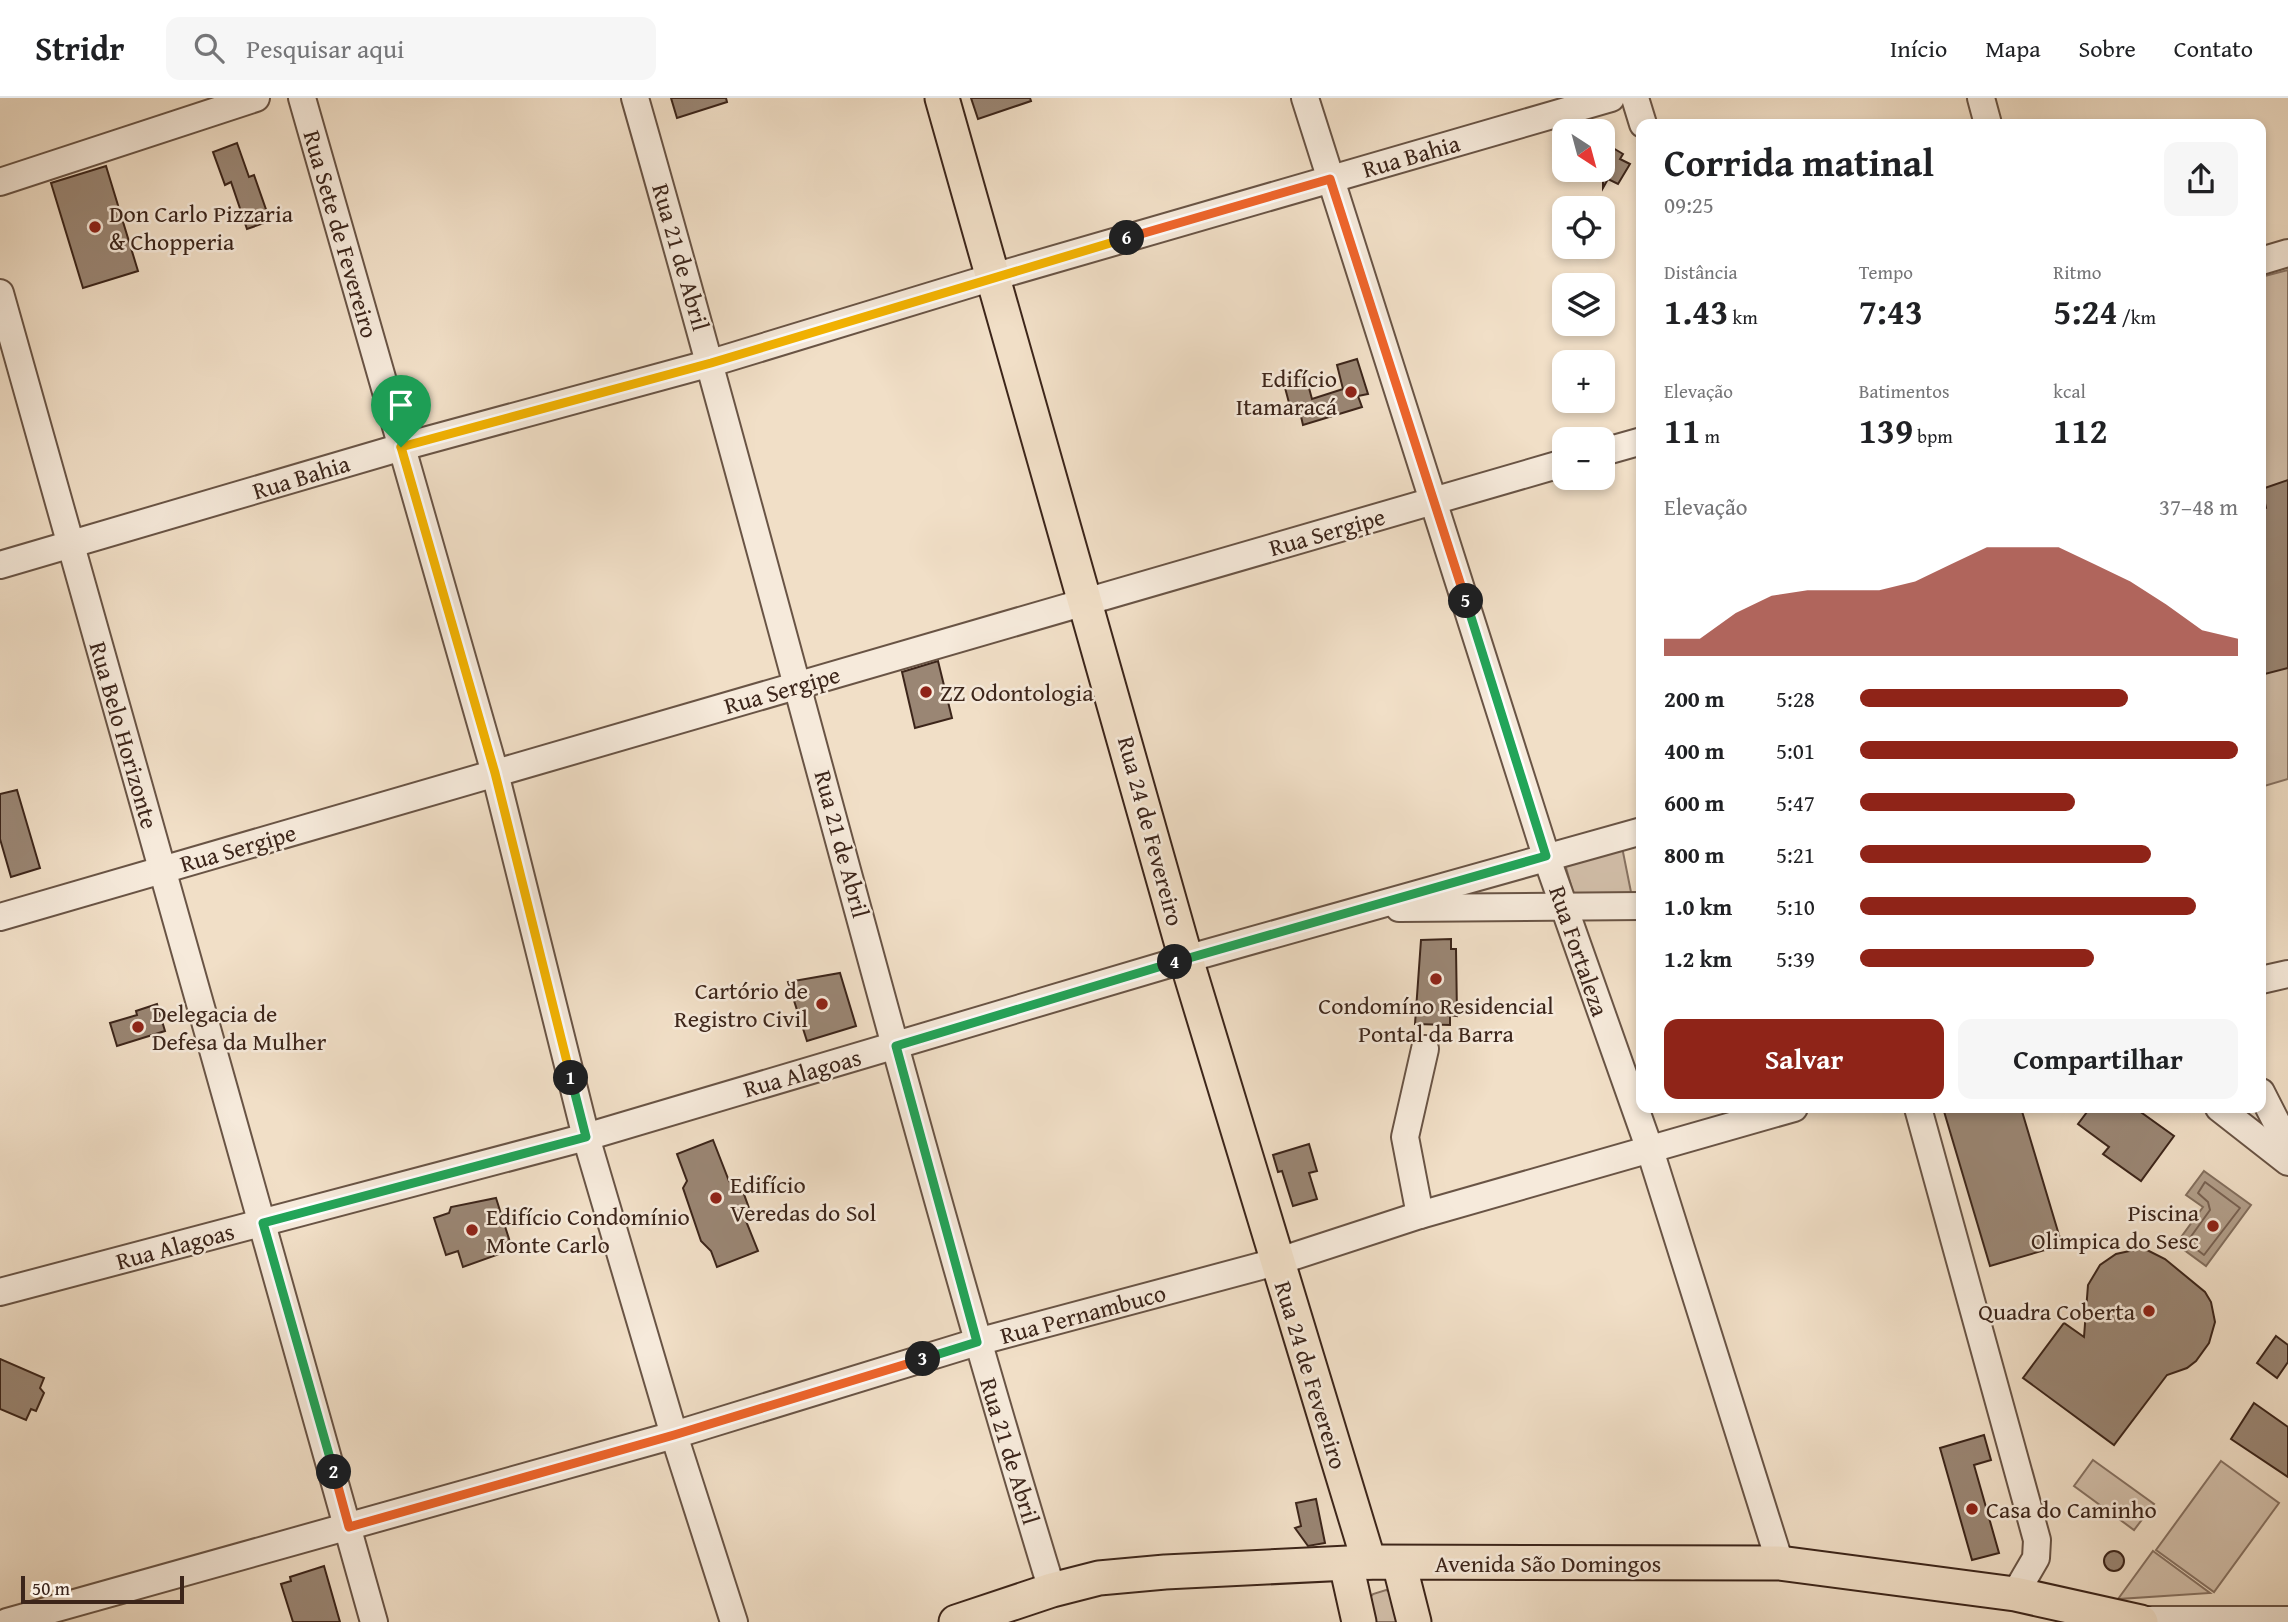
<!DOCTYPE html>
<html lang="pt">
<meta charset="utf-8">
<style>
:root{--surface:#fff;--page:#f6f6f6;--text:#202124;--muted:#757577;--line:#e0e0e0;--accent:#8f2418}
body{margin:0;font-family:"Gentium Book Plus",serif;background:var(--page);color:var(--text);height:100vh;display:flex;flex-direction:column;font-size:26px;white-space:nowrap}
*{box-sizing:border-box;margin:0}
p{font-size:23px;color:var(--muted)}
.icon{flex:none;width:38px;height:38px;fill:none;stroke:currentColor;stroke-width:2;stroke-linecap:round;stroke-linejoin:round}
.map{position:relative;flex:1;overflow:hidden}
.sheet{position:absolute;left:1636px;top:21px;width:630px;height:994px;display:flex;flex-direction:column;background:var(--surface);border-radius:14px;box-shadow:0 4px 10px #0003}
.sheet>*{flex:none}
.needle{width:46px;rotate:144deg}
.tools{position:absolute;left:1552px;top:21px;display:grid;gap:14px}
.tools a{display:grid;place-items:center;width:63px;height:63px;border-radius:14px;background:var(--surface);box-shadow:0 4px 10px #0003;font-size:35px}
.scale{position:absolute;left:21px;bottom:18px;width:163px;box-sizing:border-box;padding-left:7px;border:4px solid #3c251a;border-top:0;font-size:19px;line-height:24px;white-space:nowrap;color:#3c251a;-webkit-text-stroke:5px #f6eadb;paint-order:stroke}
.pin{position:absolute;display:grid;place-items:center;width:60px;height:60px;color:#fff;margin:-72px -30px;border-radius:50% 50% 50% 0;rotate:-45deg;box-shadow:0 0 7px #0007}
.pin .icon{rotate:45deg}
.km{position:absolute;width:35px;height:35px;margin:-18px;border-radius:50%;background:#222;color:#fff;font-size:19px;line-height:35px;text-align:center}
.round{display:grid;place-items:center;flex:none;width:74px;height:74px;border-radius:14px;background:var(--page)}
.head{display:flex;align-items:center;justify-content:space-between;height:119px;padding:0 28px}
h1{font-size:38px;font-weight:600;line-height:52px}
.figures{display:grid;grid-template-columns:repeat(3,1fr);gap:10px;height:119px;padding:7px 28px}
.figures div{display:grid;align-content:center}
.figures b{font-size:35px;font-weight:600}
.figures small{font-size:19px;font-weight:400}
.figures p{font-size:19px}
.chart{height:196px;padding:14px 28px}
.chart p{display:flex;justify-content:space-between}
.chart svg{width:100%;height:126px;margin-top:7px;fill:var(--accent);opacity:.7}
.action{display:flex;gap:14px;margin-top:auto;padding:14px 28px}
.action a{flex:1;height:80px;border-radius:14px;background:var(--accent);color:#fff;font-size:28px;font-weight:600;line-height:80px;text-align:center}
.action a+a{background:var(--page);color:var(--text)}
ul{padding:0 28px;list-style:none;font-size:23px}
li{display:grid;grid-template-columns:112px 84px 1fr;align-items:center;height:52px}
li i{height:18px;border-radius:9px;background:var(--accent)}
header{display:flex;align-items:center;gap:42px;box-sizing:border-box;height:98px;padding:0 35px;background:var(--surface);border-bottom:2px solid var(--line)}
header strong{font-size:33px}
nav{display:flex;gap:38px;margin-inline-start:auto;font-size:24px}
.search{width:490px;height:63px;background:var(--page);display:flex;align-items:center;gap:18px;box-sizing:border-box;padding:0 24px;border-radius:14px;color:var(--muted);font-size:26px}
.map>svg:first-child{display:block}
.green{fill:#d2bfaa;stroke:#877262;stroke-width:2}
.water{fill:#b3a08c;stroke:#836f5e;stroke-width:2}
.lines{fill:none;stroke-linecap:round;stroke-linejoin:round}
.shore{stroke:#786253;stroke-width:2}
.building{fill:#9a8674;stroke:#3c251a;stroke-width:2}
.minor-casing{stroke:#695445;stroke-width:30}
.major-casing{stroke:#3c251a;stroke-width:37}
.minor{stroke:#f6eadb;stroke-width:26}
.major{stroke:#f1dfc7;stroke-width:33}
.split-1-casing{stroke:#fff;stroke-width:14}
.split-2-casing{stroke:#fff;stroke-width:14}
.split-3-casing{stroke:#fff;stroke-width:14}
.split-4-casing{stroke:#fff;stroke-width:14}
.split-5-casing{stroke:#fff;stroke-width:14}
.split-6-casing{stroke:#fff;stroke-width:14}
.split-7-casing{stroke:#fff;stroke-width:14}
.split-1{stroke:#f5b400;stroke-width:9}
.split-2{stroke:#22a559;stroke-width:9}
.split-3{stroke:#f0652b;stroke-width:9}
.split-4{stroke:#22a559;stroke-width:9}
.split-5{stroke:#22a559;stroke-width:9}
.split-6{stroke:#f0652b;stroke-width:9}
.split-7{stroke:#f5b400;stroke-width:9}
.poi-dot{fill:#8f2418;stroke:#f6eadb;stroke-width:2.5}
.labels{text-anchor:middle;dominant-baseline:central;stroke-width:5;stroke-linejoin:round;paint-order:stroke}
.street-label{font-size:24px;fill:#3c251a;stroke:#f6eadb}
.poi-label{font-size:24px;fill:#3c251a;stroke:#f6eadb;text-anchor:start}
</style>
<header>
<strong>Stridr</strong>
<div class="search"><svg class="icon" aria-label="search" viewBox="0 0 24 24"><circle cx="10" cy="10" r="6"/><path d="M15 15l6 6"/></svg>Pesquisar aqui</div>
<nav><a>Início</a><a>Mapa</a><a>Sobre</a><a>Contato</a></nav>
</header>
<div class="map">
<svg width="2288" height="1524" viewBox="0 0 2288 1524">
<rect width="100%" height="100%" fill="#f1dfc7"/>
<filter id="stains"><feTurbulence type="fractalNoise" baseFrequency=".00286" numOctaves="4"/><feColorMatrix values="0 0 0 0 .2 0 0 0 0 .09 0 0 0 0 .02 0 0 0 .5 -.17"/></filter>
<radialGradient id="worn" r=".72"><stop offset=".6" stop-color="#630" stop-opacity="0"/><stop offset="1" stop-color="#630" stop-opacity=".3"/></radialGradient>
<g class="green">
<path d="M2288,172V681L2261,689V179Z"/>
<path d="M1621,744L1633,804L1576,805L1563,759Z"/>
<path d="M2093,1362L2154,1406L2134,1432L2074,1388Z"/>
<path d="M2221,1363L2279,1405L2214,1494L2156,1452Z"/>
<path d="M2153,1453L2210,1495L2118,1501Z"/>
<path d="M1386,1492L1394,1495L1402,1524H1372L1367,1503L1373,1496Z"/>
</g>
<path class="water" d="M2204,1073L2251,1107L2206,1168L2176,1146L2203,1109L2186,1097Z"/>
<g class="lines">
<path class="shore" d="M2205,1084L2240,1110L2204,1157L2187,1144L2210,1112L2208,1104L2198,1095Z"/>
</g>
<g class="building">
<path d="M671,0H726L727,4L677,20Z"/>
<path d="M971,0H1030L1031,3L978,21Z"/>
<path d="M1603,44L1623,56L1620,61L1630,66L1618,86L1608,81L1603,90Z"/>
<path d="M237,45L249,79L254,77L270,123L247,131L231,84L225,87L213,54Z"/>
<path d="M106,68L138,173L83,190L51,85Z"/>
<path d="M1357,261L1368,296L1358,298L1362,309L1303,327L1300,314L1292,316L1284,286L1306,279L1312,301L1343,291L1337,267Z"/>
<path d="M2288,382V570L2261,577V412L2266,410L2262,391Z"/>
<path d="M938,563L952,620L915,630L902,574Z"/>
<path d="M17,692L40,770L11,779L0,741V696Z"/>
<path d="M1451,841V851H1456L1457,918L1450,917V927L1415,926L1421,842Z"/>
<path d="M840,875L856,928L807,943L788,884Z"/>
<path d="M157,906L165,933L117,948L110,925L137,917L136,913Z"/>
<path d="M1943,1010H2021L2062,1147L1990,1168Z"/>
<path d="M2090,1010H2135L2174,1038L2141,1083L2103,1056L2109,1049L2078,1026Z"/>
<path d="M713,1042L729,1083L738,1080L749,1110L742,1113L758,1153L717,1169L711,1153L701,1143L683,1090L687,1083L677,1056Z"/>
<path d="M1309,1046L1317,1073L1309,1075L1317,1101L1293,1108L1282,1073L1278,1074L1273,1057Z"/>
<path d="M496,1100L510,1144L502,1146L505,1154L463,1169L458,1153L446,1157L434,1120L449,1115L451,1109Z"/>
<path d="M2143,1150L2165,1161L2205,1194L2211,1204L2215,1224L2209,1245L2196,1263L2187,1270L2167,1277L2114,1347L2023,1280L2064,1225L2084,1239L2088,1187L2100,1167L2116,1156Z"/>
<path d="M2276,1238L2288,1247V1264L2277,1280L2257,1265Z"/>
<path d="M0,1261L44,1280L40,1290L44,1295L36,1313L31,1311L26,1322L0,1311Z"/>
<path d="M2254,1305L2288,1329V1379L2231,1341Z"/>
<path d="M1984,1337L1991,1362L1974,1367L1999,1455L1972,1462L1940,1350Z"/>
<path d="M1316,1401L1325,1445L1308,1448L1295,1430L1301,1428L1296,1405Z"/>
<circle cx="2114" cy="1463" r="10"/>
<path d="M324,1468L340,1524H293L281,1486L291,1483L290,1479Z"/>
</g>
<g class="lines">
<defs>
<g id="minor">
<path d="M302,0L495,675L586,1039L674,1337L734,1524"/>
<path d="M635,0C777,496 901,998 1052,1492"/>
<path d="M1305,0L1546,758L1650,1052L1780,1465"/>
<path d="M1635,0L1643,26"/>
<path d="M1981,0L1988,26"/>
<path d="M0,84L256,0"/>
<path d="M2261,163L2288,155"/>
<path d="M0,195L374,1524"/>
<path d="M1603,354L1642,343"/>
<path d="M0,467L402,349L711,265L993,179L1611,0"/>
<path d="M1399,810L1642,808"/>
<path d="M0,819L1564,365"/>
<path d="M2261,882L2288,876"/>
<path d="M2261,994L2288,1047"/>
<path d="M1918,1010L2037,1442L2036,1460L2015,1496"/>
<path d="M2219,1010L2288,1064"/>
<path d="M1420,1117L1405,1039L1425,951"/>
<path d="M0,1194L586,1039L1186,861L1642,733"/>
<path d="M2138,1522H2288"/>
<path d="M7,1524L674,1337L977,1244L1276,1164L1420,1117L1794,1010"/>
</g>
<g id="major">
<path d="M942,0L1186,861L1369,1464"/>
<path d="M1399,1465L1414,1524"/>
<path d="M1346,1466L1359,1524"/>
<path d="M956,1524L1052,1492L1099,1480L1165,1474L1369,1464L1780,1465L2015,1496L2141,1524"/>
</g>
</defs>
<use href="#minor" class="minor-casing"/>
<use href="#major" class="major-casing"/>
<use href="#minor" class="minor"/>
<use href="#major" class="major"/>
</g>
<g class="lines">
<defs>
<path id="split-1" d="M401,349L495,675L571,980"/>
<path id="split-2" d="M334,1374L263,1125L586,1039L571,980"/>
<path id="split-3" d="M334,1374L349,1429L674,1337L923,1261"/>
<path id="split-4" d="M923,1261L977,1244L896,948L1175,864"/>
<path id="split-5" d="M1175,864L1546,758L1466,503"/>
<path id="split-6" d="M1127,140L1330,81L1466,503"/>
<path id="split-7" d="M401,349L711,265L1127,140"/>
</defs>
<use href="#split-1" class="split-1-casing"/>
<use href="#split-2" class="split-2-casing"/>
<use href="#split-3" class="split-3-casing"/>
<use href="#split-4" class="split-4-casing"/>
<use href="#split-5" class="split-5-casing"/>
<use href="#split-6" class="split-6-casing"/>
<use href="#split-7" class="split-7-casing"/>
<use href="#split-1" class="split-1"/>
<use href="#split-2" class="split-2"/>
<use href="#split-3" class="split-3"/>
<use href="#split-4" class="split-4"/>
<use href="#split-5" class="split-5"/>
<use href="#split-6" class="split-6"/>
<use href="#split-7" class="split-7"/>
</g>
<g class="poi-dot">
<circle cx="95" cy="129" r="7"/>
<circle cx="1351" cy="294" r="7"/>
<circle cx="926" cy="594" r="7"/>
<circle cx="1436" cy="881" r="7"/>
<circle cx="822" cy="906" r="7"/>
<circle cx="138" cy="929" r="7"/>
<circle cx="716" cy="1100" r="7"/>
<circle cx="2213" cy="1128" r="7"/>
<circle cx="472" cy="1132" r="7"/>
<circle cx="2149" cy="1213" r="7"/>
<circle cx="1972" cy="1411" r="7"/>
</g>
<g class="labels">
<g class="street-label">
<text transform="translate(1411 58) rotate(-16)">Rua Bahia</text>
<text transform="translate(341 136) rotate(74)">Rua Sete de Fevereiro</text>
<text transform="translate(681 159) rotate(74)">Rua 21 de Abril</text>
<text transform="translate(301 379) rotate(-17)">Rua Bahia</text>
<text transform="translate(1327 434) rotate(-16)">Rua Sergipe</text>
<text transform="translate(782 592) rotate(-16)">Rua Sergipe</text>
<text transform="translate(124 637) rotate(74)">Rua Belo Horizonte</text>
<text transform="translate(1151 733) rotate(75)">Rua 24 de Fevereiro</text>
<text transform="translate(842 746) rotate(75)">Rua 21 de Abril</text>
<text transform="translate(238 750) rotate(-16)">Rua Sergipe</text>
<text transform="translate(1579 853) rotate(71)">Rua Fortaleza</text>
<text transform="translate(802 975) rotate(-16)">Rua Alagoas</text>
<text transform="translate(175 1148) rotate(-15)">Rua Alagoas</text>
<text transform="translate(1083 1216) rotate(-15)">Rua Pernambuco</text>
<text transform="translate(1311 1277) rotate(73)">Rua 24 de Fevereiro</text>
<text transform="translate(1010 1353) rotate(73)">Rua 21 de Abril</text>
<text x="1548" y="1465">Avenida São Domingos</text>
</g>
<g class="poi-label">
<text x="109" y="115">Don Carlo Pizzaria<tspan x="109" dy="28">&amp; Chopperia</tspan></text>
<text x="1337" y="280" text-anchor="end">Edifício<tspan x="1337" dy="28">Itamaracá</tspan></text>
<text x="940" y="594">ZZ Odontologia</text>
<text x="808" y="892" text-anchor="end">Cartório de<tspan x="808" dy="28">Registro Civil</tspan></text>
<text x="1436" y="907" text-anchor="middle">Condomíno Residencial<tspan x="1436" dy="28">Pontal da Barra</tspan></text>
<text x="152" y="915">Delegacia de<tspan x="152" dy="28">Defesa da Mulher</tspan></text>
<text x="730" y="1086">Edifício<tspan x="730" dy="28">Veredas do Sol</tspan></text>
<text x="2199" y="1114" text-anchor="end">Piscina<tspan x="2199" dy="28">Olimpica do Sesc</tspan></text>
<text x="486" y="1118">Edifício Condomínio<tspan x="486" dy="28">Monte Carlo</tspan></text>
<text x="2135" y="1213" text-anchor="end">Quadra Coberta</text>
<text x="1986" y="1411">Casa do Caminho</text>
</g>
</g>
<rect width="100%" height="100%" filter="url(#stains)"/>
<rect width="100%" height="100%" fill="url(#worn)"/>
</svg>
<div class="tools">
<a><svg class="needle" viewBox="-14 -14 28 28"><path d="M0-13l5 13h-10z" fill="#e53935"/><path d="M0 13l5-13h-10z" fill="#757577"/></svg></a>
<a><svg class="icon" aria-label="locate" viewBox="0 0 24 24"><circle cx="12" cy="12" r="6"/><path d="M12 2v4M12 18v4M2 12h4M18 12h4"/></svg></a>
<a><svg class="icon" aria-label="layers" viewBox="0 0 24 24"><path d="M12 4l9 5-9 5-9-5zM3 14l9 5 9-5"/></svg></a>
<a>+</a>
<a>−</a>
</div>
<div class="scale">50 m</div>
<div class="pin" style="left:401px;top:349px;background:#1e9e55"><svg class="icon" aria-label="arrive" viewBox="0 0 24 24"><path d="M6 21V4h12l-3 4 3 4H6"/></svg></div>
<b class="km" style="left:571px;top:980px">1</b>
<b class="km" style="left:334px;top:1374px">2</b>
<b class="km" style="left:923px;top:1261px">3</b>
<b class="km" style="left:1175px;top:864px">4</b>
<b class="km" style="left:1466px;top:503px">5</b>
<b class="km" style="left:1127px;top:140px">6</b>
<section class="sheet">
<div class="head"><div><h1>Corrida matinal</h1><p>09:25</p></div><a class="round"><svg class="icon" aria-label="share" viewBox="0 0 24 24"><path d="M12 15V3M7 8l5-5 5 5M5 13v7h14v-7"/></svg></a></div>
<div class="figures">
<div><p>Distância</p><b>1.43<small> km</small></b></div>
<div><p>Tempo</p><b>7:43</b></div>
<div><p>Ritmo</p><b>5:24<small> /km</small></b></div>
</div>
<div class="figures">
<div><p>Elevação</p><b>11<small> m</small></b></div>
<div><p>Batimentos</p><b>139<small> bpm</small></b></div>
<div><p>kcal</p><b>112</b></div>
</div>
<div class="chart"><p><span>Elevação</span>37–48 m</p>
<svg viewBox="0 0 160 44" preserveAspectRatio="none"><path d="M0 44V38L10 38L20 29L30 23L40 21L50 21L60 21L70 18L80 12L90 6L100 6L110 6L120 12L130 18L140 26L150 35L160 38V44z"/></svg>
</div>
<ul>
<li><b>200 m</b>5:28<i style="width:71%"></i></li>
<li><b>400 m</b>5:01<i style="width:100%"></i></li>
<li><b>600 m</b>5:47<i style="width:57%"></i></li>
<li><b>800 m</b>5:21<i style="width:77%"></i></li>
<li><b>1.0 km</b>5:10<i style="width:89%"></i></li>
<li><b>1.2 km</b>5:39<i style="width:62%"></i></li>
</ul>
<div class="action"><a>Salvar</a><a>Compartilhar</a></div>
</section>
</div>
